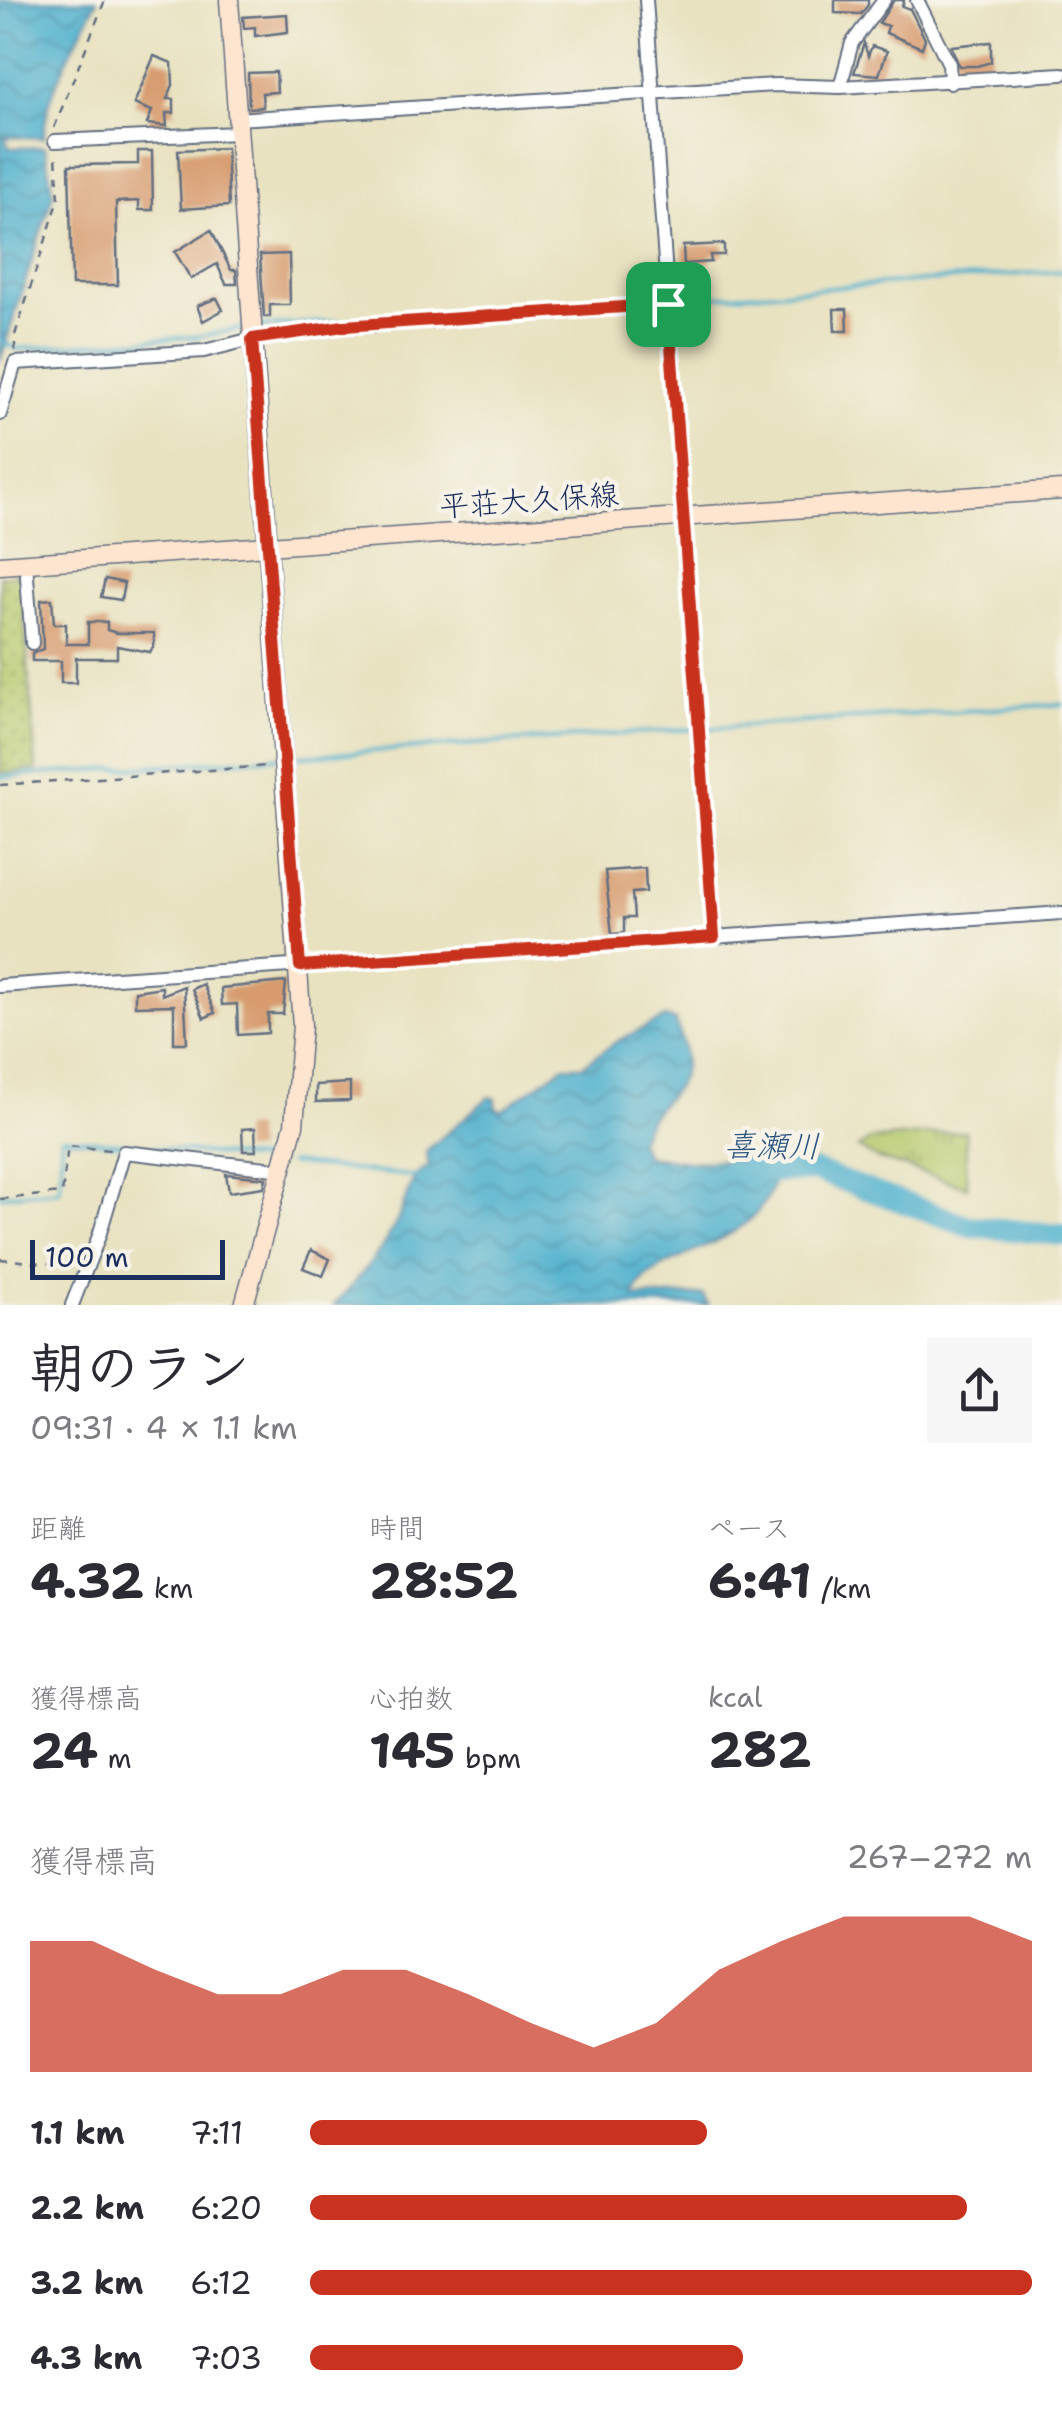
<!DOCTYPE html>
<html lang="ja">
<meta charset="utf-8">
<style>
:root{--surface:#fff;--page:#f7f7f7;--text:#2b2b33;--muted:#7c7c81;--accent:#c8321e}
body{margin:0;font-family:"Shantell Sans","Klee One",sans-serif;background:var(--page);color:var(--text);height:100vh;display:flex;flex-direction:column;font-size:38px;white-space:nowrap}
*{box-sizing:border-box;margin:0}
p{font-size:32px;color:var(--muted)}
.icon{flex:none;width:55px;height:55px;fill:none;stroke:currentColor;stroke-width:2;stroke-linecap:round;stroke-linejoin:round}
.map{position:relative;height:1305px;overflow:hidden}
.sheet{display:flex;flex-direction:column;background:var(--surface);flex:1}
.sheet>*{flex:none}
.scale{position:absolute;left:30px;bottom:25px;width:195px;box-sizing:border-box;padding-left:10px;border:5px solid #1b2f5e;border-top:0;font-size:28px;line-height:35px;white-space:nowrap;color:#1b2f5e;-webkit-text-stroke:8px #f7f3e8;paint-order:stroke}
.pin{position:absolute;display:grid;place-items:center;width:85px;height:85px;color:#fff;margin:-42px;border-radius:20px;box-shadow:0 5px 15px #0006}
.round{display:grid;place-items:center;flex:none;width:105px;height:105px;border-radius:0px;background:var(--page)}
.head{display:flex;align-items:center;justify-content:space-between;height:170px;padding:0 30px}
h1{font-size:55px;font-weight:700;line-height:75px}
.figures{display:grid;grid-template-columns:repeat(3,1fr);gap:15px;height:170px;padding:10px 30px}
.figures div{display:grid;align-content:center}
.figures b{font-size:50px;font-weight:700}
.figures small{font-size:28px;font-weight:400}
.figures p{font-size:28px}
.chart{height:280px;padding:20px 30px}
.chart p{display:flex;justify-content:space-between}
.chart svg{width:100%;height:180px;margin-top:10px;fill:var(--accent);opacity:.7}
ul{padding:0 30px;list-style:none;font-size:32px}
li{display:grid;grid-template-columns:160px 120px 1fr;align-items:center;height:75px}
li i{height:25px;border-radius:12px;background:var(--accent)}
.map>svg:first-child{display:block}
.grass{fill:url(#grass-tufts);stroke:#697c66;stroke-width:2.5}
.garden{fill:url(#garden-dots);stroke:#697c66;stroke-width:2.5}
.water{fill:url(#water-waves);stroke:#367096;stroke-width:2.5}
.lines{fill:none;stroke-linecap:round;stroke-linejoin:round}
.stream{stroke:#50b1ce;stroke-width:4}
.river{stroke:#50b1ce;stroke-width:22}
.building{fill:#d79b6e}
.street-casing{stroke:#636e80;stroke-width:16}
.secondary-casing{stroke:#636e80;stroke-width:21}
.path{stroke:#636e80;stroke-width:2.5;stroke-dasharray:8 8;stroke-linecap:butt}
.street{stroke:#fff;stroke-width:12}
.secondary{stroke:#fde5d0;stroke-width:18}
.route-casing{stroke:#fff;stroke-width:20}
.route{stroke:#c8321e;stroke-width:12}
.labels{text-anchor:middle;dominant-baseline:central;stroke-width:9;stroke-linejoin:round;paint-order:stroke}
.street-label{font-size:30px;fill:#1b2f5e;stroke:#f7f3e8}
.water-label{font-size:32px;font-style:italic;fill:#2b5680;stroke:#f7f3e8}
</style>
<div class="map">
<svg width="1062" height="1305" viewBox="0 0 1062 1305">
<defs>
<pattern id="grass-tufts" width="24" height="20" patternUnits="userSpaceOnUse" patternTransform="scale(2.5)"><rect width="24" height="20" fill="#b7ca6e"/><path d="M3 7l-1-3M5 7V3M7 7l1-3M15 17l-1-3M17 17v-4M19 17l1-3" fill="none" stroke="#94a45e"/></pattern>
<pattern id="garden-dots" width="8" height="8" patternUnits="userSpaceOnUse" patternTransform="scale(2.5)"><rect width="8" height="8" fill="#b7ca6e"/><path d="M2 2h.1M6 6h.1" fill="none" stroke="#94a45e" stroke-width="1.8" stroke-linecap="round"/></pattern>
<pattern id="water-waves" width="16" height="10" patternUnits="userSpaceOnUse" patternTransform="scale(2.5)"><rect width="16" height="10" fill="#50b1ce"/><path d="M0 5q4-4 8 0t8 0" fill="none" stroke="#4290aa"/></pattern>
</defs>
<rect width="100%" height="100%" fill="#f7f3e8"/>
<filter id="ink" filterUnits="userSpaceOnUse"><feTurbulence type="fractalNoise" baseFrequency=".01" numOctaves="2"/><feDisplacementMap in="SourceGraphic" scale="20" xChannelSelector="R" yChannelSelector="G"/><feConvolveMatrix kernelMatrix="1 2 1 2 8 2 1 2 1" color-interpolation-filters="sRGB"/></filter>
<filter id="wash" filterUnits="userSpaceOnUse"><feTurbulence type="fractalNoise" baseFrequency=".0048" numOctaves="4" result="noise"/><feDisplacementMap in="SourceGraphic" scale="40" xChannelSelector="R" yChannelSelector="G"/><feGaussianBlur stdDeviation="2.25" result="paint"/><feColorMatrix in="noise" values="0 0 0 0 0 0 0 0 0 0 0 0 0 0 0 0 0 1.4 0 .05"/><feComposite in="paint" operator="in"/></filter>
<g filter="url(#wash)">
<rect width="100%" height="100%" fill="#e8e2c0"/>
<path class="grass" d="M965,1131L967,1187L876,1158L858,1148L870,1140Z"/>
<path class="garden" d="M21,574L36,770L0,773V576Z"/>
<g class="water">
<path d="M0,0H97C79,40 44,93 44,138L5,137L9,148L45,147L53,194L0,361Z"/>
<path d="M665,1018L675,1021C706,1095 653,1089 639,1142L646,1156L695,1162L776,1156C780,1254 644,1247 634,1297L703,1295L709,1305H334C361,1277 387,1246 402,1210C409,1191 411,1174 429,1167L426,1151L489,1097L496,1099V1107L501,1111L564,1066H582L619,1040Z"/>
</g>
<g class="lines">
<g class="stream">
<path d="M678,299L1062,271"/>
<path d="M257,327L342,321"/>
<path d="M0,341L17,349L204,336L248,327"/>
<path d="M703,729L1062,704"/>
<path d="M289,757L693,729"/>
<path d="M0,777L279,757"/>
<path d="M289,1163L419,1177"/>
<path d="M0,1195L60,1190L62,1137L280,1162"/>
</g>
<path class="river" d="M745,1172L815,1171L969,1226L1062,1235"/>
</g>
<g id="blocks">
<g class="building">
<path d="M835,0H868V5L861,14L835,13Z"/>
<path d="M894,0H904L902,6L910,9L925,39L922,48L886,33L888,26L879,23Z"/>
<path d="M287,14L288,32L255,36V27L244,28L243,17Z"/>
<path d="M991,42V62L977,66H959L951,46Z"/>
<path d="M864,43L868,56L872,46L887,51L879,75L854,73Z"/>
<path d="M154,56L172,63L173,85L167,99H174V113H166L167,126L147,124L152,111L134,104Z"/>
<path d="M276,72L277,92L262,93L263,107L249,108L248,73Z"/>
<path d="M226,148L229,206L181,209L178,150Z"/>
<path d="M138,151H152L153,210H139V201L116,202L118,285H72L69,165L138,164Z"/>
<path d="M211,230L231,270H236L237,284H226L217,264L191,279L175,252Z"/>
<path d="M724,244V255H710L711,262L684,264L683,246Z"/>
<path d="M289,254L290,305H270V317H264L260,255Z"/>
<path d="M217,298L223,310L203,321L197,306Z"/>
<path d="M834,309H847L848,331H835Z"/>
<path d="M105,579L124,583L121,600L101,597Z"/>
<path d="M52,599L54,624H66V644H88V622H107V630L117,633H154V646L150,652L117,646V658H76V683H61V661H32V653L43,649L41,600Z"/>
<path d="M645,868L646,892L632,893L634,918H624V933L612,934L605,871Z"/>
<path d="M286,982L283,1014H268V1033L238,1035L237,1004L222,1005L221,988Z"/>
<path d="M203,984L215,1013L204,1018L192,989Z"/>
<path d="M184,986L187,1043H174V1005L135,1006V991L162,987V995Z"/>
<path d="M350,1083V1101L316,1102V1085Z"/>
<path d="M255,1128L256,1151H243L242,1129Z"/>
<path d="M226,1174L266,1178L264,1187L229,1192Z"/>
<path d="M311,1250L330,1259L323,1276L303,1268Z"/>
</g>
</g>
</g>
<g filter="url(#ink)">
<use href="#blocks" fill-opacity="0" stroke="#636e80" stroke-width="2.5"/>
<g class="lines">
<defs>
<g id="street">
<path d="M646,0L714,937"/>
<path d="M917,0L949,64L950,83"/>
<path d="M840,87L852,43L884,0"/>
<path d="M237,119L776,85L840,87L1062,74"/>
<path d="M55,141L237,133"/>
<path d="M0,414L15,363L204,351L252,339L344,327L669,304"/>
<path d="M26,563L32,643"/>
<path d="M0,986L1062,913"/>
<path d="M72,1305L99,1236L124,1152L284,1170"/>
</g>
<g id="secondary">
<path d="M229,0L302,1026L294,1125L244,1305"/>
<path d="M0,565L1062,490"/>
</g>
</defs>
<use href="#street" class="street-casing"/>
<use href="#secondary" class="secondary-casing"/>
<g class="path">
<path d="M54,128L105,0"/>
<path d="M15,351V335L59,199L56,156"/>
<path d="M0,785L268,766"/>
<path d="M0,1199L62,1193L68,1146L110,1150"/>
<path d="M0,1259L73,1266"/>
</g>
<use href="#street" class="street"/>
<use href="#secondary" class="secondary"/>
</g>
</g>
<g class="lines" filter="url(#ink)">
<defs>
<path id="route" d="M668,304L714,937L300,966L252,339L344,326Z"/>
</defs>
<use href="#route" class="route-casing"/>
<use href="#route" class="route"/>
</g>
<g class="labels">
<g class="street-label">
<text transform="translate(529 500) rotate(-4)">平荘大久保線</text>
</g>
<g class="water-label">
<text transform="translate(772 1145) rotate(1)">喜瀬川</text>
</g>
</g>
</svg>
<div class="scale">100 m</div>
<div class="pin" style="left:668px;top:304px;background:#1e9e55"><svg class="icon" aria-label="arrive" viewBox="0 0 24 24"><path d="M6 21V4h12l-3 4 3 4H6"/></svg></div>
</div>
<section class="sheet">
<div class="head"><div><h1>朝のラン</h1><p>09:31 · 4 × 1.1 km</p></div><a class="round"><svg class="icon" aria-label="share" viewBox="0 0 24 24"><path d="M12 15V3M7 8l5-5 5 5M5 13v7h14v-7"/></svg></a></div>
<div class="figures">
<div><p>距離</p><b>4.32<small> km</small></b></div>
<div><p>時間</p><b>28:52</b></div>
<div><p>ペース</p><b>6:41<small> /km</small></b></div>
</div>
<div class="figures">
<div><p>獲得標高</p><b>24<small> m</small></b></div>
<div><p>心拍数</p><b>145<small> bpm</small></b></div>
<div><p>kcal</p><b>282</b></div>
</div>
<div class="chart"><p><span>獲得標高</span>267–272 m</p>
<svg viewBox="0 0 160 44" preserveAspectRatio="none"><path d="M0 44V12L10 12L20 19L30 25L40 25L50 19L60 19L70 25L80 32L90 38L100 32L110 19L120 12L130 6L140 6L150 6L160 12V44z"/></svg>
</div>
<ul>
<li><b>1.1 km</b>7:11<i style="width:55%"></i></li>
<li><b>2.2 km</b>6:20<i style="width:91%"></i></li>
<li><b>3.2 km</b>6:12<i style="width:100%"></i></li>
<li><b>4.3 km</b>7:03<i style="width:60%"></i></li>
</ul>
</section>
